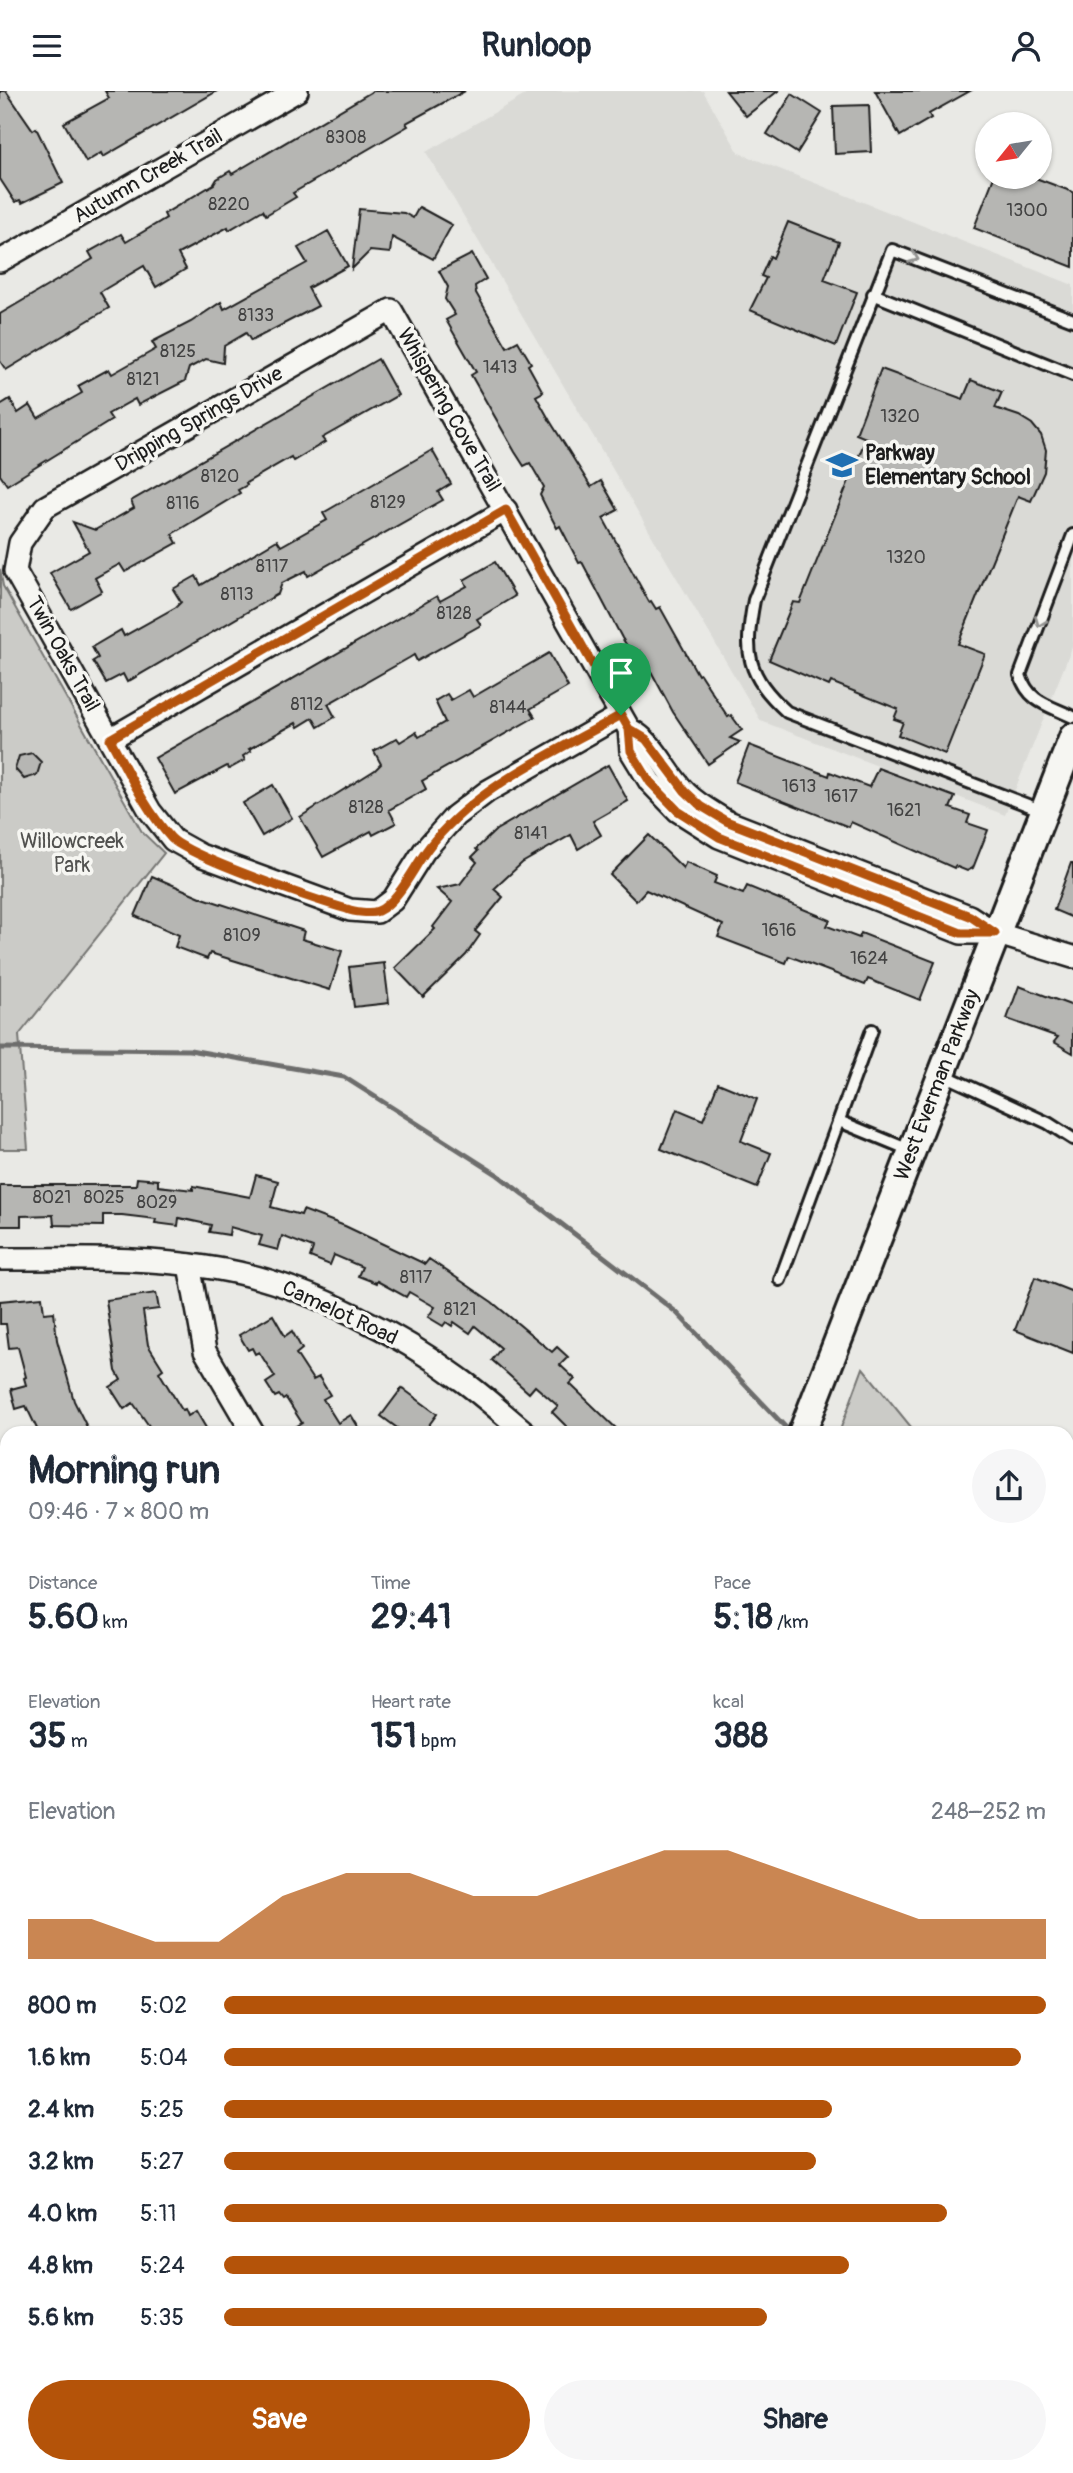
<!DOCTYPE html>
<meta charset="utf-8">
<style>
:root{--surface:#fff;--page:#f6f6f7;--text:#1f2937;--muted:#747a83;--accent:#b45309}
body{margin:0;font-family:Pangolin,sans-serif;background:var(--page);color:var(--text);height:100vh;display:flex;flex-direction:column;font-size:26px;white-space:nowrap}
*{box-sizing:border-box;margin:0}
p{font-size:23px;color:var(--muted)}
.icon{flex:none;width:38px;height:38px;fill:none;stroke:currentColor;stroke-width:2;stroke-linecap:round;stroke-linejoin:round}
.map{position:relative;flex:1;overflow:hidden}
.sheet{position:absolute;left:0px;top:1335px;width:1074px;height:1048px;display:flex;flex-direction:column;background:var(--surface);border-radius:21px 21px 0 0;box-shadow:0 2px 5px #0004}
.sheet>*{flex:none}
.needle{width:46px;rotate:240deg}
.fabs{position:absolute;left:975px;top:21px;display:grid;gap:14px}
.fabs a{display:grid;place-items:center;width:77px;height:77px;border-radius:50%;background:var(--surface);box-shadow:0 2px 5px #0004;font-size:35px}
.pin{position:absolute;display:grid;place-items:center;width:60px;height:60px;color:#fff;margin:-72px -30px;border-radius:50% 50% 50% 0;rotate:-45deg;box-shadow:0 0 7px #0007}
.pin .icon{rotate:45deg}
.round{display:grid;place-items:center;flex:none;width:74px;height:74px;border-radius:37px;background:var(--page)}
.headline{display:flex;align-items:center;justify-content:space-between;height:119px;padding:0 28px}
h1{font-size:38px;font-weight:800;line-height:52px}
.stats{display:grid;grid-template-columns:repeat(3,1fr);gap:10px;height:119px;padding:7px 28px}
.stats div{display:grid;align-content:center}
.stats b{font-size:35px;font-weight:800}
.stats small{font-size:19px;font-weight:400}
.stats p{font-size:19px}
.chart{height:196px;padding:14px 28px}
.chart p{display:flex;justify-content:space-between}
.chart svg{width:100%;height:126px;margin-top:7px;fill:var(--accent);opacity:.7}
.button{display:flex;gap:14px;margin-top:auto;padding:14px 28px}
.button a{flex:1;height:80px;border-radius:42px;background:var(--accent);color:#fff;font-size:28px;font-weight:800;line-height:80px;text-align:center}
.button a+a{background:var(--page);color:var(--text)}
ul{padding:0 28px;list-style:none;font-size:23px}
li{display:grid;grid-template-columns:112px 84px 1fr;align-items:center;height:52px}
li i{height:18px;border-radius:9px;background:var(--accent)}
header{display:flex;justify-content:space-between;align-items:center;height:91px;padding:0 28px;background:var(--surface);font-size:32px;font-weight:800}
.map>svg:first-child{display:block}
.built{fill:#dadad6}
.green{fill:#cbcbc7;stroke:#747472;stroke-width:2}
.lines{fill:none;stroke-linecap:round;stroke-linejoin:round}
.stream{stroke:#6d6d6c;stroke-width:5}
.building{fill:#b6b6b3;stroke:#1c1c1c;stroke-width:2}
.service-casing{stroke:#1c1c1c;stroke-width:16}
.minor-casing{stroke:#1c1c1c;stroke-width:26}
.tertiary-casing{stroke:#1c1c1c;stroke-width:32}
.service{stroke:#f6f6f2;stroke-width:10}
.minor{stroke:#f6f6f2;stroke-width:21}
.tertiary{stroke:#f6f6f2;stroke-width:26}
.oneway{stroke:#949492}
.route-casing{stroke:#fff;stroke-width:14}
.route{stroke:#b45309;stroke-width:9}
.labels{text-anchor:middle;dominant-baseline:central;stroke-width:7;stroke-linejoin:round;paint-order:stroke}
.number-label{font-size:18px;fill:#424242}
.street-label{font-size:21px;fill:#1c1c1c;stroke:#f6f6f2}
.poi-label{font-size:21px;font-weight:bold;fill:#1c1c1c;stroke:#f6f6f2;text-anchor:start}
.park-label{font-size:21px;fill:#51514f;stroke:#f6f6f2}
</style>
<header><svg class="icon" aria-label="menu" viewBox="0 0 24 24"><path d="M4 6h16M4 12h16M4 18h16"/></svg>Runloop<svg class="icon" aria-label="person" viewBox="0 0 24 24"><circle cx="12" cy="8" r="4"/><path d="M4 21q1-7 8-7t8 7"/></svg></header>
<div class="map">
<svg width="1073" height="2382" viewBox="0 0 1073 2382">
<rect width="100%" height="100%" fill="#e9e9e5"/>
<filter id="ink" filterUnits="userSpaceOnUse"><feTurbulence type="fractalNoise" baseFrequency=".0143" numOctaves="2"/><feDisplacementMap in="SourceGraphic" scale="14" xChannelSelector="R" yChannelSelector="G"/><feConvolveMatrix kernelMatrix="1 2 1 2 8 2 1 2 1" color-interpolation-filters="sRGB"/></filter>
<g filter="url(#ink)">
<g class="built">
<path d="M532,0H703L739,62L1073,194V554L1005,724L761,630L426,61Z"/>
<path d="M7,2219V2376H245L262,2382H0V2223Z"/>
</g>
<g class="green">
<path d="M0,478L3,495L142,741L164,762L19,944L28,1058H0Z"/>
<path d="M863,1277L916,1342H839Z"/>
<path d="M1068,1531L1073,1538V1683L1068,1682Z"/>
</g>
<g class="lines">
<g class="stream">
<path d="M0,957L190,959L344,986L498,1084L676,1221L791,1342"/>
<path d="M1068,1609L1073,1611"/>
</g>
</g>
<g class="building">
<path d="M0,0H6L33,39L36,37L63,92L22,112L20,109L15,111L0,88Z"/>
<path d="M105,0H217L103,66L101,62L86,71L64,32L109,7Z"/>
<path d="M373,0H465L406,32L408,35L293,102L296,106L266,124L263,119L229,139L228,136L178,163L186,178L156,196L144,175L100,201L109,217L6,279L0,270V223L93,168L89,161L121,143L126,151L166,127L164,123L214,93L217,88L230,80L232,83Z"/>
<path d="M726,0H778L746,25Z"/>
<path d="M875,0H970L929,23L931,27L900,45Z"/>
<path d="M792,3L822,22L797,62L767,43Z"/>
<path d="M869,14L871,61L835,63L833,15Z"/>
<path d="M994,86H1033L1073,101V176L974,137Z"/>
<path d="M419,116L452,134L433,168L392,146L390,162L370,160L352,178L359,118L404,122L413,127Z"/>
<path d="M788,131L839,151L824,189L857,201L836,255L750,219L766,187L761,185L770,165L773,167Z"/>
<path d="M328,140L348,175L308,197L318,215L251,250L246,242L224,255L223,272L206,268L189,277L185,290L138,314L135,308L108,323L112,329L7,394L0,384V314L10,308L18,322L30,314L38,327L82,302L78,295L109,278L112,283L156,258L152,251L191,231L221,211L224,218L307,172L298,157Z"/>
<path d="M472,163L486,188L475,195L476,202L507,256L518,250L531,272L528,274L543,301L536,305L550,330L591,396L601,390L618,419L603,427L649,511L651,510L656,518L660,516L698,584L700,583L728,626L731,624L742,639L730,647L740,651L708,673L673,621L640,560L633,564L622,547L582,471L579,472L560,435L557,437L548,420L540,404L544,396L530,372L524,375L515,361L471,284L476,281L446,229L455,224L445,208L448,196L439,180Z"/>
<path d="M378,268L398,304L322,347L325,351L293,370L291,366L246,392L247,394L238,399L240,402L172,443L177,452L125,481L120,473L95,487L102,500L71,518L50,482L89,460L73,431L95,439L134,417L131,410Z"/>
<path d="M881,278L963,308L971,289L1002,301L995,317L1019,325L1032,333L1041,344L1046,359L1044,381L1031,410L1018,405L958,553L985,563L945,663L898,644L903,631L894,628L898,618L831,591L829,595L769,569L793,511L800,512L866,347L856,343Z"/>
<path d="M432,359L451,393L438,401L443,409L308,485L306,480L282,492L278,503L127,591L123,583L106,592L93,570L98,567L92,556L121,539L124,545L176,516L181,511L173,498L196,485L201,494L277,449L281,455L327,429L323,422Z"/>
<path d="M495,471L515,505L477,528L481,534L417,570L414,564L409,567L328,613L335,626L318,636L313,627L298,636L296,632L249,658L251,660L243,665L245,669L229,678L227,675L175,703L155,667L437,505L440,510L467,495L464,489Z"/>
<path d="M549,562L568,596L530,618L535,626L422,690L426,698L389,719L396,732L373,744L371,740L323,766L300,726L375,679L381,673L374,660L397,647L400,651L416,641L419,646L445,631L435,610L447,603L451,609L469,599L473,606Z"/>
<path d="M749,654L829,685L830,681L869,696L878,677L955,706L950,717L970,724L967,732L988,739L973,777L967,780L955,775L954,777L851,731L849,736L735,691Z"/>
<path d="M32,662L41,671L37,684L24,688L15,678L19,665Z"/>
<path d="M608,674L628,710L593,730L601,744L578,758L571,744L522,772L494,798L503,806L475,840L480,844L466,864L423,906L395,877L435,838L433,836L452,811L437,798L460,793L477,771L472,766L478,760L476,758L496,739Z"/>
<path d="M273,694L292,727L262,745L243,712Z"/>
<path d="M649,744L683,777L686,771L717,785L714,792L743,803L747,795L830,829L827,835L859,847L861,842L935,871L920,909L868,888L865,894L789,865L786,872L718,846L723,834L646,799L636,810L610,784Z"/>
<path d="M1071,772H1073V827L1054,819Z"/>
<path d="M152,785L203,807L304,840L302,848L342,860L330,899L210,862L207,868L175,856L179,844L135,825Z"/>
<path d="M384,872L389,912L354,916L349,876Z"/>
<path d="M1019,895L1073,915V962L1054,951L1058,946L1007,928Z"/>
<path d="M718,992L757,1008L741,1050L771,1062L757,1097L661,1058L677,1018L703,1029Z"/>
<path d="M256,1084L278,1090L271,1116L301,1124L303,1119L345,1135L425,1173L429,1168L492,1211L552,1261L557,1256L568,1266L560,1274L575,1288L570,1293L621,1342H573L552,1321L558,1315L535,1295L529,1302L492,1269L501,1257L475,1235L470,1242L454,1231L452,1235L446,1231L443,1235L428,1226L435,1216L409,1201L406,1206L377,1190L376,1192L358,1185L362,1176L334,1164L330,1174L310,1166L313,1157L282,1145L278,1159L259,1154L262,1145L230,1136L229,1144L209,1141L211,1134L179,1127L178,1135L155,1132L156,1128L122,1124H103V1135L54,1134L53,1124L21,1125V1135H0V1094H136L137,1087L158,1089V1095L193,1099V1095L250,1106Z"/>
<path d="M1035,1186L1073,1201V1262L1015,1239Z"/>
<path d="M156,1202L159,1218L143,1220L148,1254L163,1278L159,1281L182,1319L185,1318L188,1325L196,1320L209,1342H154L133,1312L124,1318L110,1296L121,1289L116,1280L106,1209Z"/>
<path d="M42,1206L44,1222L54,1221L57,1249L74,1310L90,1342H39L26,1315L16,1318L11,1298L26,1294L24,1287L26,1286L18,1256L9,1257L6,1233H0V1210Z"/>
<path d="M273,1224L285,1245L292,1240L302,1258L296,1263L313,1289L319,1286L330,1304L323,1308L338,1332L351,1324L362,1342H285L302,1332L286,1307L283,1309L279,1304L275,1306L266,1292L275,1286L259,1261L255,1263L252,1257L248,1259L239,1244Z"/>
<path d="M402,1297L437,1323L423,1342H404L381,1325Z"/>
</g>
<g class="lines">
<defs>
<g id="service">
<path d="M873,203L1073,284"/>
<path d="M1073,444L1020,584C1029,612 1049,614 1073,626"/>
<path d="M1043,720L787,621C746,583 744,563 754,509L892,159L1073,229"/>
<path d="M942,983L1048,1032L1073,1048"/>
<path d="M839,1030L912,1060"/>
<path d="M780,1189L872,939"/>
<path d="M0,2241L3,2237L7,2240"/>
<path d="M6,2382L10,2376"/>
<path d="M56,2382L60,2376"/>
</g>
<g id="minor">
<path d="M0,170L297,0"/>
<path d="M621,624L488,700L455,725L424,760L393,809L377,821L350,819L200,764L173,749L150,720L15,480L20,452L45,416L391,219L621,624L629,638L631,660L650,691L678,720L719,746L961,842H995L1073,866"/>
<path d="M629,638C658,654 663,679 686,702C698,714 712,721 726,730L969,825L995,842"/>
<path d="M110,648L506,419"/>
<path d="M0,1168C80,1168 161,1165 239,1182C312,1198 400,1243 460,1288C483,1304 504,1324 526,1342"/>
<path d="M189,1174L205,1260L253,1342"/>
<path d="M0,1374L7,1385"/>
<path d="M0,1820L7,1831"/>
<path d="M1068,1956L1073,1958"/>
<path d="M0,2000L7,1996"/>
<path d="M1068,2223L1073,2226"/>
<path d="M868,2376L878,2382"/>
</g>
<g id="tertiary">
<path d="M802,1342L1073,646"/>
<path d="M366,2382L369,2376"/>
<path d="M414,2382L416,2376"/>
</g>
</defs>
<use href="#service" class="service-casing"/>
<use href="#minor" class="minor-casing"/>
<use href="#tertiary" class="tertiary-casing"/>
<use href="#service" class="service"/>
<use href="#minor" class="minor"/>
<use href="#tertiary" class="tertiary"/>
</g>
<defs><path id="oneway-chevron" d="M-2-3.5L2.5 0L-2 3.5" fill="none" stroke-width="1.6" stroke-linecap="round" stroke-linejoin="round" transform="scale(1.75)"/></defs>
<g class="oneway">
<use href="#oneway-chevron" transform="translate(914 167) rotate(21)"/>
<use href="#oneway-chevron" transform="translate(1040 531) rotate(111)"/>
</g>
</g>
<g class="lines" filter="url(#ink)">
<defs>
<path id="route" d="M621,624C556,661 483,692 434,750C417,768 400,811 378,820C371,823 354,821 347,818C315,809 190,766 171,747C145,718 128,681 110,648L506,419L621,624L629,638L646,648L685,700L701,715L726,730L970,825L995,842H961L719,746L678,720L650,691L631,660L629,638L621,624"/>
</defs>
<use href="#route" class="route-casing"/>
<use href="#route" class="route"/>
</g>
<defs>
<symbol id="school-bare" viewBox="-9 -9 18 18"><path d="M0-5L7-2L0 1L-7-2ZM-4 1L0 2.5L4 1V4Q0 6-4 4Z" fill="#1f6fb2" stroke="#f6f6f2" stroke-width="2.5" paint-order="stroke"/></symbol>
</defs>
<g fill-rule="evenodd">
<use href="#school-bare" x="820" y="352" width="44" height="44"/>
</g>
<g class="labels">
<g class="number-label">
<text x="346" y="46">8308</text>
<text x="229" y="113">8220</text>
<text x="1027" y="119">1300</text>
<text x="256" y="224">8133</text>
<text x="178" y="260">8125</text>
<text x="500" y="276">1413</text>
<text x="143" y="288">8121</text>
<text x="900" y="325">1320</text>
<text x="220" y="385">8120</text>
<text x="388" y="411">8129</text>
<text x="183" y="412">8116</text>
<text x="906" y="466">1320</text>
<text x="272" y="475">8117</text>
<text x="237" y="503">8113</text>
<text x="454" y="522">8128</text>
<text x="307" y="613">8112</text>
<text x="508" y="616">8144</text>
<text x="799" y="695">1613</text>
<text x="841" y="705">1617</text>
<text x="366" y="716">8128</text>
<text x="904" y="719">1621</text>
<text x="531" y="742">8141</text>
<text x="779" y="839">1616</text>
<text x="242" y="844">8109</text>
<text x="869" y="867">1624</text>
<text x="52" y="1106">8021</text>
<text x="104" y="1106">8025</text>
<text x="157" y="1111">8029</text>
<text x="416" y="1186">8117</text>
<text x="460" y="1218">8121</text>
</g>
<g class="street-label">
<text transform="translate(148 85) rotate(-30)">Autumn Creek Trail</text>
<text transform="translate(449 319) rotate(60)">Whispering Cove Trail</text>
<text transform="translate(199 328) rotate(-30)">Dripping Springs Drive</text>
<text transform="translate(63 563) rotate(61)">Twin Oaks Trail</text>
<text transform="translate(937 994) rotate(-69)">West Everman Parkway</text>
<text transform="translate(340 1222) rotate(25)">Camelot Road</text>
</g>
<g class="poi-label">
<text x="865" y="362">Parkway<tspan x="865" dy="24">Elementary School</tspan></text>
</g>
<g class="park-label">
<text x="72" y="750">Willowcreek<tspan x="72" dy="24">Park</tspan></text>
</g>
</g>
</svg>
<div class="fabs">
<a><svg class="needle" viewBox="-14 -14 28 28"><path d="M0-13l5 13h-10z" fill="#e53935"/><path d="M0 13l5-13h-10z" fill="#747a83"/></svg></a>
</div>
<div class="pin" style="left:621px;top:624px;background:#1e9e55"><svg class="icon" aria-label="arrive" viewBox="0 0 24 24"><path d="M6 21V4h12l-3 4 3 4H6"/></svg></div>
<section class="sheet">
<div class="headline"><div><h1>Morning run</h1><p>09:46 · 7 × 800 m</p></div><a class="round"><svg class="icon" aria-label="share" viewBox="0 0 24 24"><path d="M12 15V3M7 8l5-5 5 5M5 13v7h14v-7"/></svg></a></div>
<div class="stats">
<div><p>Distance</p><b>5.60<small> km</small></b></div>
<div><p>Time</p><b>29:41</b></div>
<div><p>Pace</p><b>5:18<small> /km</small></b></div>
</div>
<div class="stats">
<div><p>Elevation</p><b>35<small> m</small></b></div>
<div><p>Heart rate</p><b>151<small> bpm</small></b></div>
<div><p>kcal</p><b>388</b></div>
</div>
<div class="chart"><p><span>Elevation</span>248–252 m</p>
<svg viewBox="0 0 160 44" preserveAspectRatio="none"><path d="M0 44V30L10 30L20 38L30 38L40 22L50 14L60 14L70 22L80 22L90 14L100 6L110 6L120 14L130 22L140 30L150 30L160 30V44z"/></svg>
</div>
<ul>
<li><b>800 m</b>5:02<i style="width:100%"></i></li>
<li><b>1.6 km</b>5:04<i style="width:97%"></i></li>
<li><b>2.4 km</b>5:25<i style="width:74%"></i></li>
<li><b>3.2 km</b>5:27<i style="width:72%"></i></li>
<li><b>4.0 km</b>5:11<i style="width:88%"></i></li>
<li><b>4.8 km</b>5:24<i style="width:76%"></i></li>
<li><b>5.6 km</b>5:35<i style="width:66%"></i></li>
</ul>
<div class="button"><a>Save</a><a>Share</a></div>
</section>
</div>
